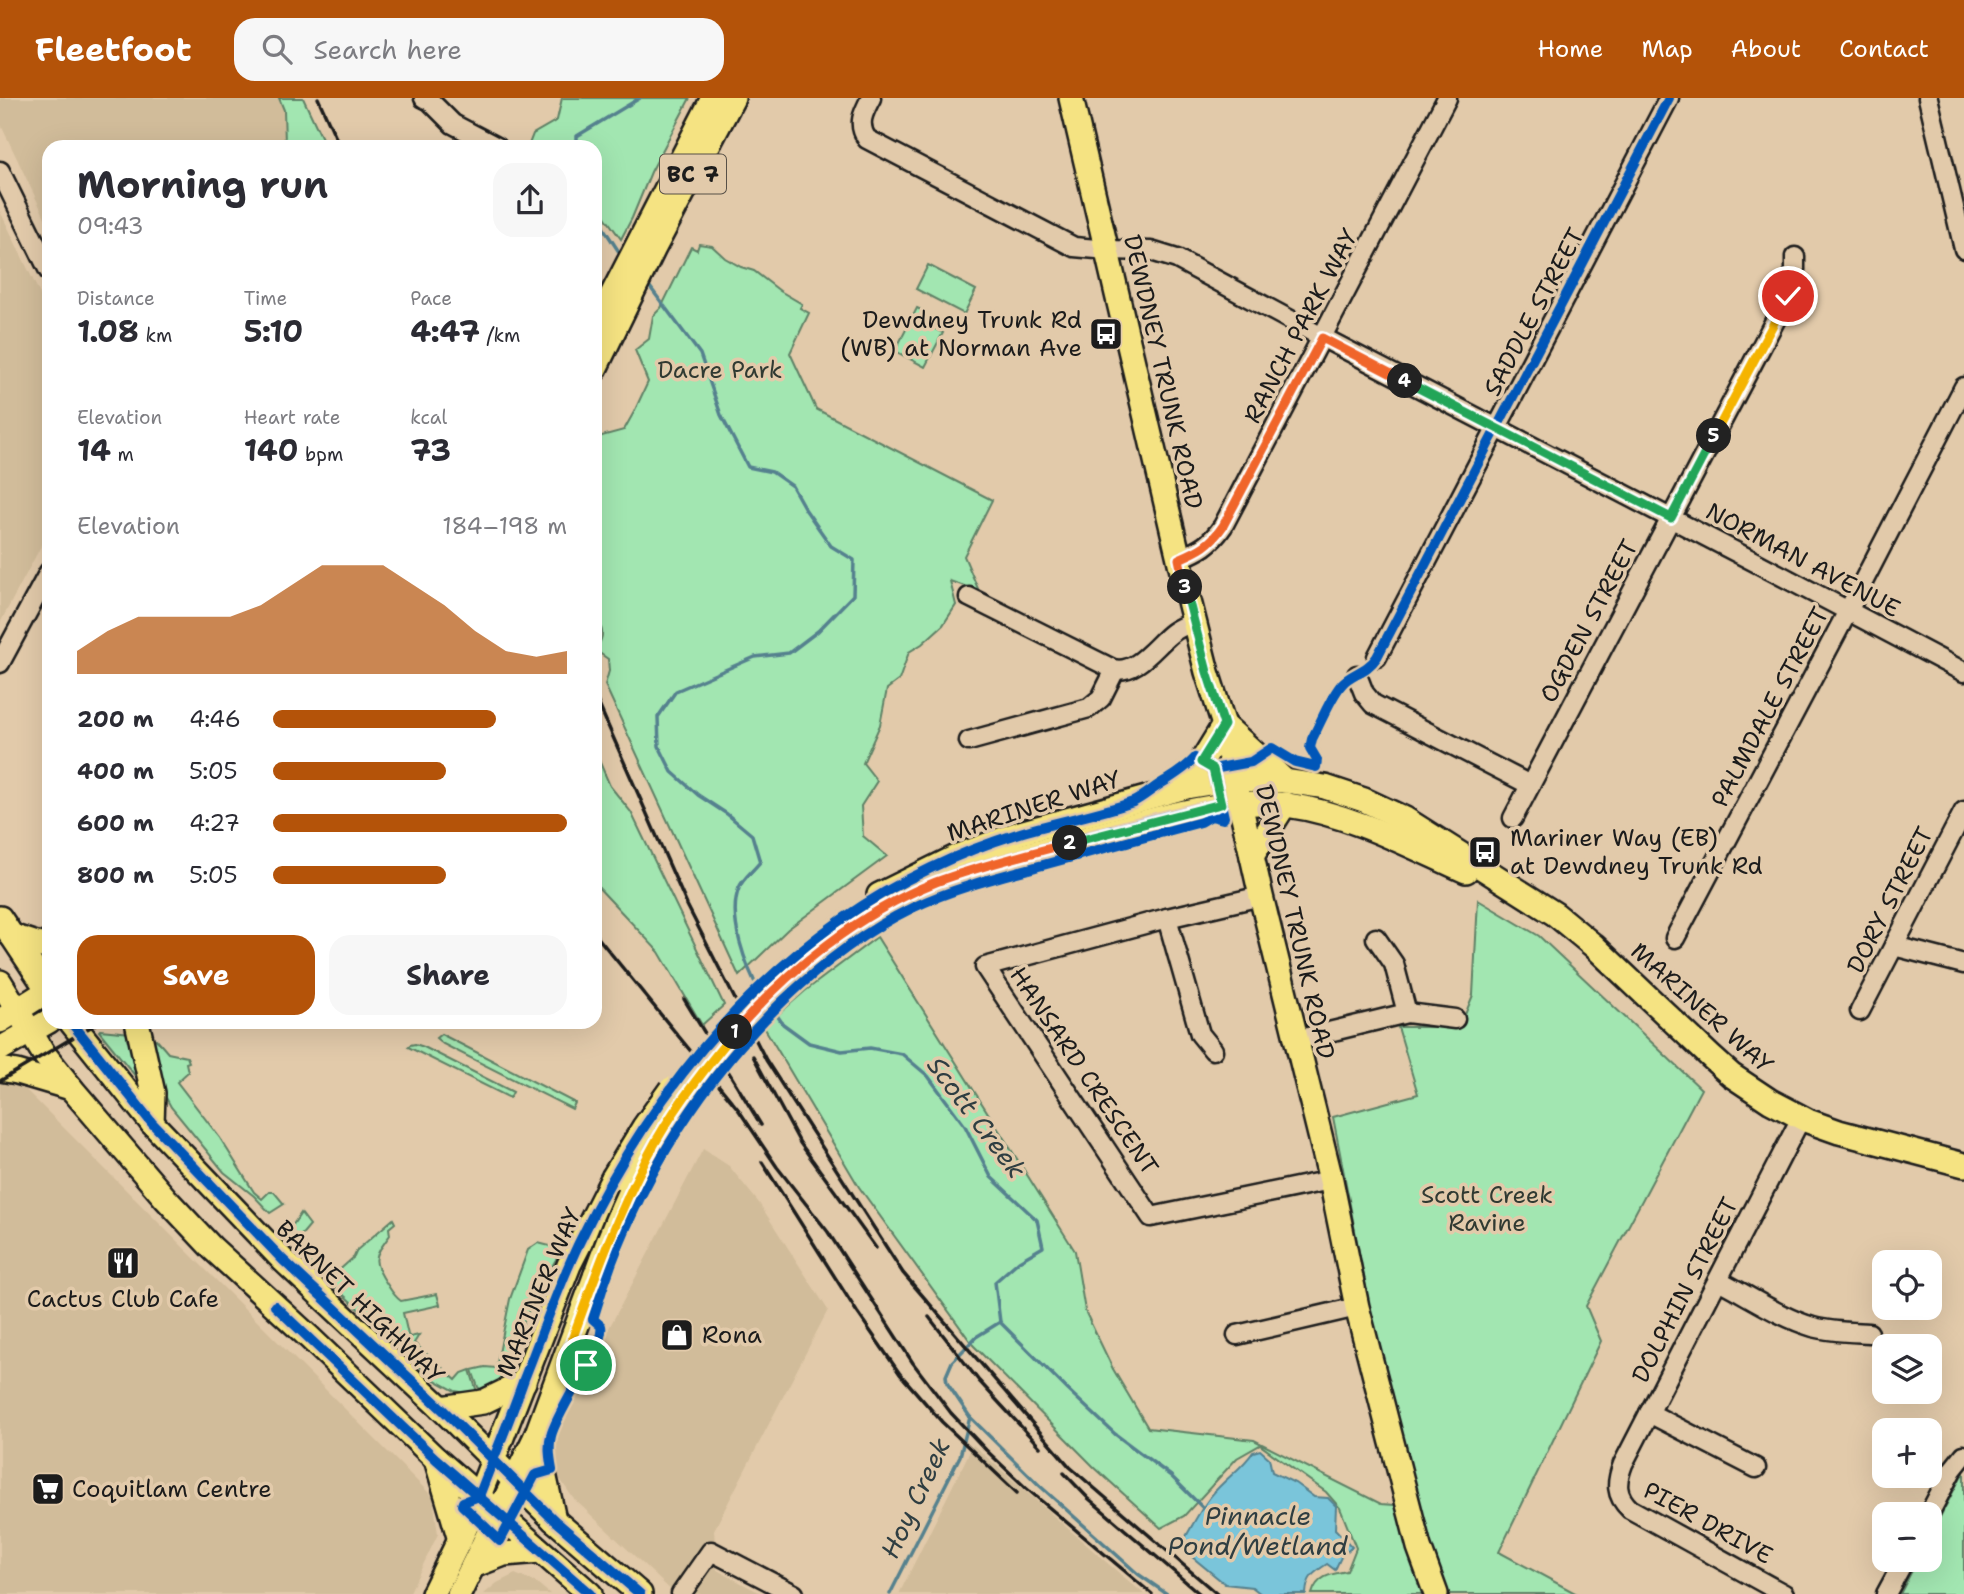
<!DOCTYPE html>
<meta charset="utf-8">
<style>
:root{--surface:#fff;--page:#f7f7f7;--text:#2b2b33;--muted:#7c7c81;--accent:#b45309}
body{margin:0;font-family:"Shantell Sans",sans-serif;background:var(--page);color:var(--text);height:100vh;display:flex;flex-direction:column;font-size:26px;white-space:nowrap}
*{box-sizing:border-box;margin:0}
p{font-size:23px;color:var(--muted)}
.icon{flex:none;width:38px;height:38px;fill:none;stroke:currentColor;stroke-width:2;stroke-linecap:round;stroke-linejoin:round}
.map{position:relative;flex:1;overflow:hidden}
.sheet{position:absolute;left:42px;top:42px;width:560px;height:889px;display:flex;flex-direction:column;background:var(--surface);border-radius:21px;box-shadow:0 7px 28px #0002}
.sheet>*{flex:none}
.buttons{position:absolute;left:1872px;top:1152px;display:grid;gap:14px}
.buttons a{display:grid;place-items:center;width:70px;height:70px;border-radius:14px;background:var(--surface);box-shadow:0 7px 28px #0002;font-size:35px}
.pin{position:absolute;display:grid;place-items:center;width:60px;height:60px;color:#fff;margin:-30px;border:4px solid #fff;border-radius:50%;box-shadow:0 2px 7px #0007}
.km{position:absolute;width:35px;height:35px;margin:-18px;border-radius:50%;background:#222;color:#fff;font-size:19px;line-height:35px;text-align:center}
.round{display:grid;place-items:center;flex:none;width:74px;height:74px;border-radius:21px;background:var(--page)}
.overview{display:flex;align-items:center;justify-content:space-between;height:119px;padding:0 35px}
h1{font-size:38px;font-weight:700;line-height:52px}
.metrics{display:grid;grid-template-columns:repeat(3,1fr);gap:10px;height:119px;padding:7px 35px}
.metrics div{display:grid;align-content:center}
.metrics b{font-size:30px;font-weight:700}
.metrics small{font-size:19px;font-weight:400}
.metrics p{font-size:19px}
.chart{height:196px;padding:14px 35px}
.chart p{display:flex;justify-content:space-between}
.chart svg{width:100%;height:126px;margin-top:7px;fill:var(--accent);opacity:.7}
.button{display:flex;gap:14px;margin-top:auto;padding:14px 35px}
.button a{flex:1;height:80px;border-radius:21px;background:var(--accent);color:#fff;font-size:28px;font-weight:700;line-height:80px;text-align:center}
.button a+a{background:var(--page);color:var(--text)}
ul{padding:0 35px;list-style:none;font-size:23px}
li{display:grid;grid-template-columns:112px 84px 1fr;align-items:center;height:52px}
li i{height:18px;border-radius:9px;background:var(--accent)}
header{display:flex;align-items:center;gap:42px;box-sizing:border-box;height:98px;padding:0 35px;background:var(--accent);color:#fff}
header strong{font-size:33px}
nav{display:flex;gap:38px;margin-inline-start:auto;font-size:24px}
.search{width:490px;height:63px;background:var(--page);display:flex;align-items:center;gap:18px;box-sizing:border-box;padding:0 24px;border-radius:21px;color:var(--muted);font-size:26px}
.map>svg:first-child{display:block}
.built{fill:#d1bc9a}
.green{fill:#a2e6b1;stroke:#5f8166;stroke-width:2}
.water{fill:#7ac5da;stroke:#54818e;stroke-width:2}
.lines{fill:none;stroke-linecap:round;stroke-linejoin:round}
.stream{stroke:#54818e;stroke-width:3.5}
.minor-casing{stroke:#1c1c1c;stroke-width:23}
.major-casing{stroke:#1c1c1c;stroke-width:28}
.minor{stroke:#e2caaa;stroke-width:18}
.major{stroke:#f5e382;stroke-width:23}
.rail{stroke:#1c1c1c;stroke-width:3.5}
.major-bridge-casing{stroke:#1c1c1c;stroke-width:28;stroke-linecap:butt}
.major-bridge{stroke:#f5e382;stroke-width:23}
.cycleway-casing{stroke:#e2caaa;stroke-width:15}
.cycleway{stroke:#0057b8;stroke-width:10}
.split-1-casing{stroke:#fff;stroke-width:14}
.split-2-casing{stroke:#fff;stroke-width:14}
.split-3-casing{stroke:#fff;stroke-width:14}
.split-4-casing{stroke:#fff;stroke-width:14}
.split-5-casing{stroke:#fff;stroke-width:14}
.split-6-casing{stroke:#fff;stroke-width:14}
.split-1{stroke:#f5b400;stroke-width:9}
.split-2{stroke:#f0652b;stroke-width:9}
.split-3{stroke:#22a559;stroke-width:9}
.split-4{stroke:#f0652b;stroke-width:9}
.split-5{stroke:#22a559;stroke-width:9}
.split-6{stroke:#f5b400;stroke-width:9}
.labels{text-anchor:middle;dominant-baseline:central;stroke-width:7;stroke-linejoin:round;paint-order:stroke}
.shield{fill:#e2caaa;stroke:#575047;stroke-width:2}
.shield-label{font-size:23px;font-weight:bold;fill:#1c1c1c}
.street-label{font-size:24px;fill:#1c1c1c;stroke:#e2caaa}
.poi-label{font-size:24px;fill:#1c1c1c;stroke:#e2caaa;text-anchor:start}
.park-label{font-size:24px;fill:#303a32;stroke:#e2caaa}
.water-label{font-size:26px;font-style:italic;fill:#2f3e42;stroke:#e2caaa}
</style>
<header>
<strong>Fleetfoot</strong>
<div class="search"><svg class="icon" aria-label="search" viewBox="0 0 24 24"><circle cx="10" cy="10" r="6"/><path d="M15 15l6 6"/></svg>Search here</div>
<nav><a>Home</a><a>Map</a><a>About</a><a>Contact</a></nav>
</header>
<div class="map">
<svg width="1964" height="1496" viewBox="0 0 1964 1496">
<rect width="100%" height="100%" fill="#e2caaa"/>
<filter id="ink" filterUnits="userSpaceOnUse"><feTurbulence type="fractalNoise" baseFrequency=".0143" numOctaves="2"/><feDisplacementMap in="SourceGraphic" scale="14" xChannelSelector="R" yChannelSelector="G"/><feConvolveMatrix kernelMatrix="1 2 1 2 8 2 1 2 1" color-interpolation-filters="sRGB"/></filter>
<g filter="url(#ink)">
<g class="built">
<path d="M0,0H283L293,23L279,49H49V128L0,25Z"/>
<path d="M0,113L49,215V433L0,525Z"/>
<path d="M3,969L433,1399L438,1436L409,1496H0V970Z"/>
<path d="M703,1051L729,1068L759,1105L828,1212L714,1432L717,1472L762,1496H675L573,1400L560,1381L554,1360L555,1333Z"/>
<path d="M973,1347L1105,1463L1144,1496H899Z"/>
<path d="M515,1476L537,1485L550,1496H484L497,1485Z"/>
</g>
<g class="green">
<path d="M279,0H303L326,49H283L285,45L284,12Z"/>
<path d="M562,0H690L651,74L632,120L621,141L595,105V49H528L533,36L557,22Z"/>
<path d="M699,146L712,148L725,160L741,169L754,173L780,193L802,206L800,210L809,215L790,255L816,311L992,402L964,458L979,493L950,483L956,507L943,527L922,546L909,554L899,582L887,591L880,627L863,665L877,683L861,708L863,738L887,758L788,831L739,878L605,587L609,573L608,561L595,552C606,537 603,532 595,517V345L598,339L624,332L634,314L648,284L635,252L649,241L653,218L661,210L691,149L697,152Z"/>
<path d="M928,167L976,192L964,216L916,191Z"/>
<path d="M917,210L925,214L921,223L943,235L925,269L895,253Z"/>
<path d="M595,653L610,688L631,714L724,907L702,927L659,854L595,786Z"/>
<path d="M1478,802L1539,838L1701,991L1586,1208L1601,1243L1499,1454L1577,1496H1312C1317,1478 1331,1476 1347,1473L1356,1450L1340,1410L1326,1394L1260,1347L1237,1360L1184,1418L1161,1430L1094,1369L973,1247L859,1089L764,929L805,893L877,839L1075,1153L1085,1213L1113,1271L1148,1330L1254,1342L1381,1406L1408,1408L1333,1019L1418,996L1398,929H1460L1473,897Z"/>
<path d="M100,932L131,935L141,985L99,933Z"/>
<path d="M441,936L575,1005L572,1011L443,946L436,940Z"/>
<path d="M156,941L168,955L187,959L189,964L186,965L188,974L177,984L220,1040L254,1094L262,1101L269,1094H274L284,1106L270,1115L254,1098L224,1074L171,1009L164,996L152,943Z"/>
<path d="M415,946L424,949L513,994L510,1000L408,949L410,947Z"/>
<path d="M301,1115L310,1127L299,1140L333,1174L332,1185L307,1162L303,1151L288,1134Z"/>
<path d="M393,1121L395,1125L389,1130L390,1137C374,1159 371,1162 387,1186C391,1192 394,1198 401,1203L437,1196L440,1207L403,1215L408,1237L410,1239L419,1237L414,1245L456,1282L462,1275L470,1272L477,1294L466,1295L455,1293L433,1281L334,1188L335,1176L354,1159L357,1152Z"/>
<path d="M538,1145L554,1149L558,1158L551,1170H548L524,1223L505,1274L498,1283L482,1293L478,1289L472,1272L485,1269L496,1270L510,1201L528,1152Z"/>
<path d="M1964,1373V1496H1900L1918,1461H1930V1438Z"/>
</g>
<path class="water" d="M1260,1352L1269,1360L1272,1374L1295,1385L1314,1399L1328,1400L1336,1408L1335,1431L1352,1449L1341,1459L1335,1472L1327,1466C1313,1475 1307,1479 1306,1496H1261L1252,1489L1225,1486L1180,1449C1190,1432 1199,1413 1211,1398C1224,1381 1242,1371 1253,1354Z"/>
<g class="lines">
<g class="stream">
<path d="M577,49V38L640,0"/>
<path d="M595,117L623,160"/>
<path d="M647,185L700,256L721,317L748,369L772,374L792,388L805,411L831,448L854,462L853,497L818,533L789,555L755,559L676,593L658,619L659,648L672,674L698,697L727,716L752,737L760,764C754,772 742,781 739,790C727,820 746,869 761,896"/>
<path d="M772,910L783,926L809,945L842,953L870,950L902,956L928,978L965,1028L991,1079L1037,1122L1043,1149L1019,1163L995,1184L1000,1224"/>
<path d="M1000,1224L976,1239L952,1264L946,1278L947,1285L970,1319L1040,1388L1138,1476L1167,1496"/>
<path d="M1000,1224L1068,1292L1115,1336L1171,1378L1203,1410"/>
<path d="M890,1496L960,1358L970,1319"/>
</g>
<defs>
<g id="minor">
<path d="M424,0L430,3L453,26L497,49"/>
<path d="M871,0C863,15 857,26 867,41L1074,149L1108,152L1151,153L1177,161L1335,246L1759,466L1964,574"/>
<path d="M1928,0L1964,151"/>
<path d="M0,73L49,173"/>
<path d="M1179,461C1200,452 1210,447 1223,428L1447,0"/>
<path d="M969,499L1113,571C1137,577 1156,546 1173,534C1180,529 1187,527 1194,523"/>
<path d="M1377,559L1669,0"/>
<path d="M0,565L49,474"/>
<path d="M1357,577L1364,595L1373,606L1530,687"/>
<path d="M969,643L1089,610L1101,600L1115,572"/>
<path d="M1513,720L1788,198L1795,172V159"/>
<path d="M1261,798L1167,820L985,869L1151,1119L1331,1082"/>
<path d="M1167,820L1200,936L1213,952"/>
<path d="M1376,840L1394,866L1407,915"/>
<path d="M1675,840L1848,513L1964,289"/>
<path d="M1894,848L1964,866"/>
<path d="M1860,913L1964,713"/>
<path d="M1296,942L1407,915L1455,921"/>
<path d="M1718,1182C1748,1197 1781,1220 1813,1229C1832,1234 1850,1234 1869,1235"/>
<path d="M1237,1237L1357,1209"/>
<path d="M1649,1315L1756,1370"/>
<path d="M1929,1416L1952,1372L1964,1357"/>
<path d="M681,1496L711,1453L794,1496"/>
<path d="M1784,1496L1630,1411C1615,1397 1616,1384 1623,1366L1801,1020"/>
<path d="M1886,1496L1905,1461"/>
</g>
<g id="major">
<path d="M1071,0L1188,499L1207,574L1224,627L1230,661L1261,798L1331,1082L1357,1209L1419,1449L1436,1496"/>
<path d="M595,230L713,0"/>
<path d="M595,271L653,152L733,0"/>
<path d="M1224,627L1285,683"/>
<path d="M1186,689L1224,627"/>
<path d="M1252,758L1285,706"/>
<path d="M913,794C961,772 1014,760 1065,746C1133,728 1216,697 1287,707C1351,716 1408,747 1466,773"/>
<path d="M879,797L958,758L1016,736L1186,689L1234,681L1285,683L1325,689L1364,702L1405,721L1555,816L1594,848L1711,959L1731,977L1770,1003L1808,1023L1839,1034L1964,1067"/>
<path d="M0,820L49,894"/>
<path d="M12,838L49,850"/>
<path d="M0,884L44,956L71,990L166,1101L212,1150L310,1240L436,1361L590,1496"/>
<path d="M0,923L49,892"/>
<path d="M71,924L152,1025L283,1162L441,1310L554,1422L640,1496"/>
<path d="M137,924L153,995L152,1025"/>
<path d="M0,951L49,923"/>
<path d="M0,971L17,974L71,990"/>
<path d="M441,1310L483,1304L524,1284"/>
<path d="M536,1338L554,1422"/>
<path d="M436,1361L460,1442"/>
<path d="M473,1468L504,1456L540,1453"/>
<path d="M433,1496L472,1416L569,1167L613,1080"/>
<path d="M459,1496L536,1338L596,1176"/>
</g>
</defs>
<use href="#minor" class="minor-casing"/>
<use href="#major" class="major-casing"/>
<use href="#minor" class="minor"/>
<use href="#major" class="major"/>
<g class="rail">
<path d="M318,0L340,49"/>
<path d="M595,598L687,807L766,962L903,1175L1070,1369L1217,1496"/>
<path d="M595,836L738,1011L777,1069L828,1134L913,1265L951,1315L986,1352L1026,1390L1152,1496"/>
<path d="M684,901L761,1027"/>
<path d="M753,958L800,1045L876,1150"/>
<path d="M0,983L99,924"/>
<path d="M762,1064L857,1214L900,1276L942,1324L1017,1395"/>
<path d="M929,1219L979,1283L1040,1349"/>
<path d="M1064,1375L1088,1400L1200,1496"/>
</g>
<defs>
<g id="major-bridge">
<path d="M613,1080L644,1029L671,991"/>
<path d="M596,1176C611,1135 628,1094 649,1055C704,954 787,869 886,809"/>
</g>
</defs>
<use href="#major-bridge" class="major-bridge-casing"/>
<use href="#major-bridge" class="major-bridge"/>
<defs>
<g id="cycleway">
<path d="M1195,660L1213,671L1224,719L1223,721L1211,718L1201,724C1148,738 1095,753 1043,767C998,779 954,790 912,810C865,833 822,866 784,902C693,990 628,1100 593,1221L601,1228C606,1246 557,1312 551,1338C548,1349 550,1361 552,1372L535,1377L500,1443L462,1407L463,1404L479,1398C494,1359 510,1321 524,1281C542,1236 558,1189 579,1145C654,988 771,845 931,770C958,757 988,745 1017,736C1054,724 1097,717 1133,704C1144,699 1154,689 1165,683C1176,676 1186,670 1195,660Z"/>
<path d="M1213,671L1251,664L1272,650L1295,664L1316,669L1317,662L1310,650L1312,641C1320,626 1331,598 1342,586C1353,574 1366,575 1377,559L1669,0"/>
<path d="M71,924L152,1025L283,1162L441,1310L554,1422L640,1496"/>
<path d="M651,1052C712,947 798,852 907,797C952,775 1001,764 1048,751C1104,735 1160,719 1218,707"/>
<path d="M275,1208L436,1361L590,1496"/>
</g>
</defs>
<use href="#cycleway" class="cycleway-casing"/>
<use href="#cycleway" class="cycleway"/>
</g>
</g>
<g class="lines" filter="url(#ink)">
<defs>
<path id="split-1" d="M586,1267L583,1272L569,1250C593,1184 616,1118 649,1056C672,1012 703,972 735,934"/>
<path id="split-2" d="M735,934C787,872 861,814 936,784C979,768 1025,757 1070,745"/>
<path id="split-3" d="M1070,745L1221,706L1213,671L1201,664L1224,627L1207,574L1185,489"/>
<path id="split-4" d="M1185,489L1179,461C1200,452 1210,447 1223,428L1322,240L1405,283"/>
<path id="split-5" d="M1405,283L1671,420L1714,338"/>
<path id="split-6" d="M1714,338L1788,198"/>
</defs>
<use href="#split-1" class="split-1-casing"/>
<use href="#split-2" class="split-2-casing"/>
<use href="#split-3" class="split-3-casing"/>
<use href="#split-4" class="split-4-casing"/>
<use href="#split-5" class="split-5-casing"/>
<use href="#split-6" class="split-6-casing"/>
<use href="#split-1" class="split-1"/>
<use href="#split-2" class="split-2"/>
<use href="#split-3" class="split-3"/>
<use href="#split-4" class="split-4"/>
<use href="#split-5" class="split-5"/>
<use href="#split-6" class="split-6"/>
</g>
<defs>
<symbol id="bus-square" viewBox="-11 -11 22 22"><rect x="-9" y="-9" width="18" height="18" rx="4" fill="#1c1c1c" stroke="#e2caaa"/><path d="M-5-6H5V4H4V6H2V4H-2V6H-4V4H-5ZM-3.5-4V0h7V-4ZM-3.5 1.2v1.5H-2V1.2ZM2 1.2v1.5H3.5V1.2Z" fill="#fff"/></symbol>
<symbol id="restaurant-square" viewBox="-11 -11 22 22"><rect x="-9" y="-9" width="18" height="18" rx="4" fill="#1c1c1c" stroke="#e2caaa"/><path d="M-5-6h1v4h1v-4h1v4h1v-4h1v5L-1.5 .5V6h-2V.5L-5-1ZM5-6V6H3V1.5H1.5Q1.5-4 5-6Z" fill="#fff"/></symbol>
<symbol id="shop-square" viewBox="-11 -11 22 22"><rect x="-9" y="-9" width="18" height="18" rx="4" fill="#1c1c1c" stroke="#e2caaa"/><path d="M-5-2.5h2.3a2.7 3.5 0 0 1 5.4 0H5L5.5 6h-11ZM-1.5-2.5h3a1.5 2.3 0 0 0-3 0Z" fill="#fff"/></symbol>
<symbol id="supermarket-square" viewBox="-11 -11 22 22"><rect x="-9" y="-9" width="18" height="18" rx="4" fill="#1c1c1c" stroke="#e2caaa"/><path d="M-6-5.5h2.5l.6 2H6L4.5 2H-2.5L-4.4-4H-6ZM-1.5 3.2a1.3 1.3 0 1 0 .1 0ZM3 3.2a1.3 1.3 0 1 0 .1 0Z" fill="#fff"/></symbol>
</defs>
<g fill-rule="evenodd">
<use href="#bus-square" x="1087" y="217" width="38" height="38"/>
<use href="#bus-square" x="1466" y="735" width="38" height="38"/>
<use href="#restaurant-square" x="104" y="1146" width="38" height="38"/>
<use href="#shop-square" x="658" y="1218" width="38" height="38"/>
<use href="#supermarket-square" x="29" y="1372" width="38" height="38"/>
</g>
<g class="labels">
<rect class="shield" x="660" y="56.5" width="66" height="39" rx="5"/>
<g class="shield-label">
<text x="693" y="76">BC 7</text>
</g>
<g class="street-label">
<text transform="translate(1534 214) rotate(-62)">SADDLE STREET</text>
<text transform="translate(1301 228) rotate(-62)">RANCH PARK WAY</text>
<text transform="translate(1163 274) rotate(77)">DEWDNEY TRUNK ROAD</text>
<text transform="translate(1803 462) rotate(28)">NORMAN AVENUE</text>
<text transform="translate(1589 523) rotate(-62)">OGDEN STREET</text>
<text transform="translate(1770 609) rotate(-62)">PALMDALE STREET</text>
<text transform="translate(1034 708) rotate(-18)">MARINER WAY</text>
<text transform="translate(1890 802) rotate(-63)">DORY STREET</text>
<text transform="translate(1295 824) rotate(77)">DEWDNEY TRUNK ROAD</text>
<text transform="translate(1702 910) rotate(42)">MARINER WAY</text>
<text transform="translate(1084 973) rotate(56)">HANSARD CRESCENT</text>
<text transform="translate(1685 1192) rotate(-63)">DOLPHIN STREET</text>
<text transform="translate(539 1194) rotate(-67)">MARINER WAY</text>
<text transform="translate(360 1204) rotate(44)">BARNET HIGHWAY</text>
<text transform="translate(1708 1425) rotate(29)">PIER DRIVE</text>
</g>
<g class="poi-label">
<text x="1082" y="222" text-anchor="end">Dewdney Trunk Rd<tspan x="1082" dy="28">(WB) at Norman Ave</tspan></text>
<text x="1510" y="740">Mariner Way (EB)<tspan x="1510" dy="28">at Dewdney Trunk Rd</tspan></text>
<text x="123" y="1201" text-anchor="middle">Cactus Club Cafe</text>
<text x="702" y="1237">Rona</text>
<text x="72" y="1391">Coquitlam Centre</text>
</g>
<g class="park-label">
<text x="720" y="272">Dacre Park</text>
<text x="1487" y="1097">Scott Creek<tspan x="1487" dy="28">Ravine</tspan></text>
</g>
<g class="water-label">
<text transform="translate(977 1019) rotate(53)">Scott Creek</text>
<text transform="translate(915 1400) rotate(-65)">Hoy Creek</text>
<text x="1258" y="1417">Pinnacle<tspan x="1258" dy="30">Pond/Wetland</tspan></text>
</g>
</g>
</svg>
<div class="buttons">
<a><svg class="icon" aria-label="locate" viewBox="0 0 24 24"><circle cx="12" cy="12" r="6"/><path d="M12 2v4M12 18v4M2 12h4M18 12h4"/></svg></a>
<a><svg class="icon" aria-label="layers" viewBox="0 0 24 24"><path d="M12 4l9 5-9 5-9-5zM3 14l9 5 9-5"/></svg></a>
<a>+</a>
<a>−</a>
</div>
<div class="pin" style="left:586px;top:1267px;background:#1e9e55"><svg class="icon" aria-label="arrive" viewBox="0 0 24 24"><path d="M6 21V4h12l-3 4 3 4H6"/></svg></div>
<div class="pin" style="left:1788px;top:198px;background:#d93025"><svg class="icon" aria-label="check" viewBox="0 0 24 24"><path d="M5 12l5 5 9-10"/></svg></div>
<b class="km" style="left:735px;top:934px">1</b>
<b class="km" style="left:1070px;top:745px">2</b>
<b class="km" style="left:1185px;top:489px">3</b>
<b class="km" style="left:1405px;top:283px">4</b>
<b class="km" style="left:1714px;top:338px">5</b>
<section class="sheet">
<div class="overview"><div><h1>Morning run</h1><p>09:43</p></div><a class="round"><svg class="icon" aria-label="share" viewBox="0 0 24 24"><path d="M12 15V3M7 8l5-5 5 5M5 13v7h14v-7"/></svg></a></div>
<div class="metrics">
<div><p>Distance</p><b>1.08<small> km</small></b></div>
<div><p>Time</p><b>5:10</b></div>
<div><p>Pace</p><b>4:47<small> /km</small></b></div>
</div>
<div class="metrics">
<div><p>Elevation</p><b>14<small> m</small></b></div>
<div><p>Heart rate</p><b>140<small> bpm</small></b></div>
<div><p>kcal</p><b>73</b></div>
</div>
<div class="chart"><p><span>Elevation</span>184–198 m</p>
<svg viewBox="0 0 160 44" preserveAspectRatio="none"><path d="M0 44V36L10 29L20 24L30 24L40 24L50 24L60 20L70 13L80 6L90 6L100 6L110 13L120 20L130 29L140 36L150 38L160 36V44z"/></svg>
</div>
<ul>
<li><b>200 m</b>4:46<i style="width:76%"></i></li>
<li><b>400 m</b>5:05<i style="width:59%"></i></li>
<li><b>600 m</b>4:27<i style="width:100%"></i></li>
<li><b>800 m</b>5:05<i style="width:59%"></i></li>
</ul>
<div class="button"><a>Save</a><a>Share</a></div>
</section>
</div>
